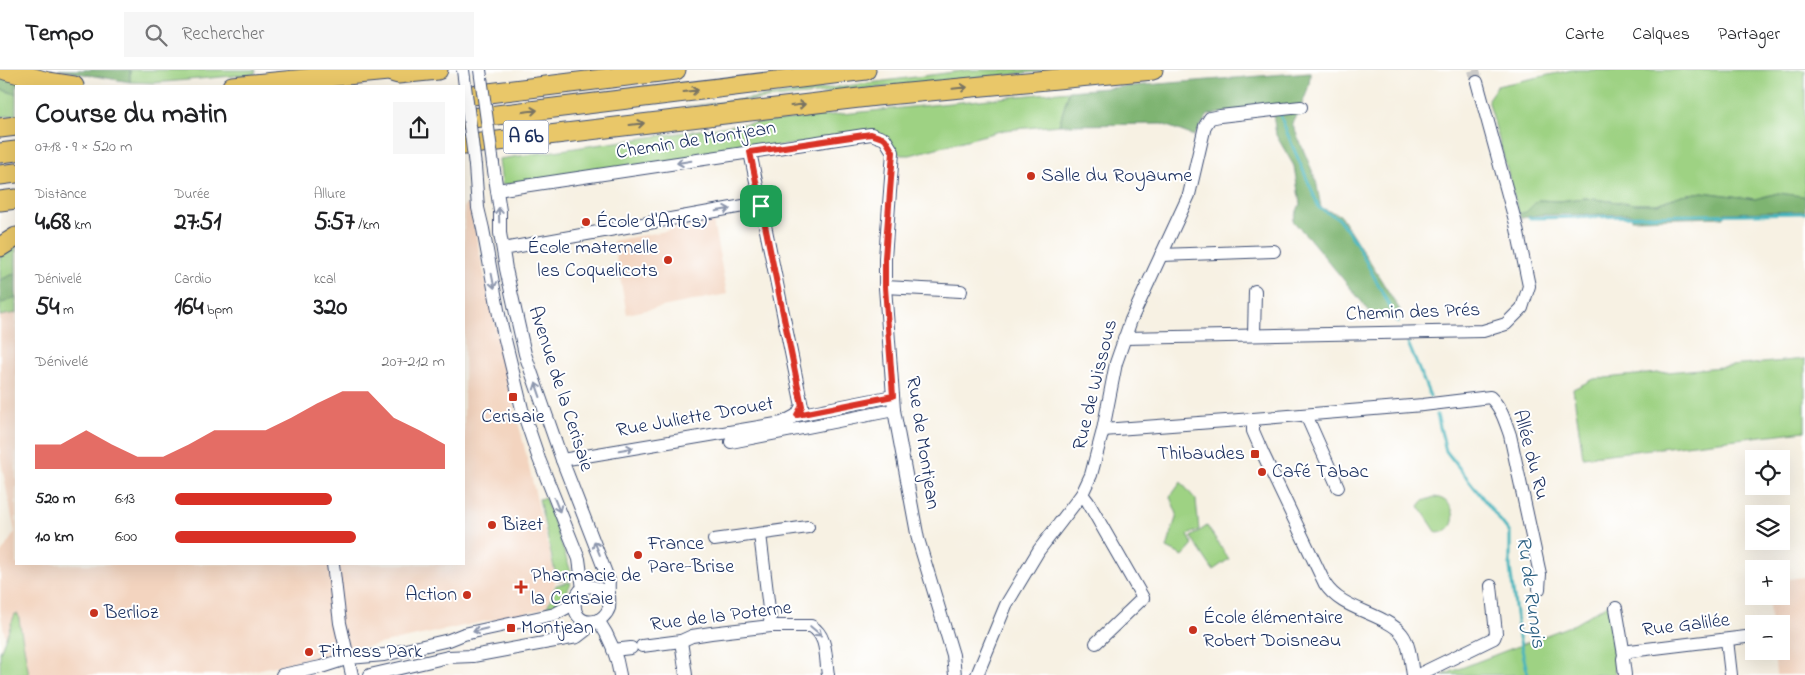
<!DOCTYPE html>
<html lang="fr">
<meta charset="utf-8">
<style>
:root{--surface:#fff;--page:#f6f6f6;--text:#202124;--muted:#757577;--line:#e0e0e0;--accent:#d93025}
body{margin:0;font-family:"Indie Flower",sans-serif;background:var(--page);color:var(--text);height:100vh;display:flex;flex-direction:column;font-size:19px;white-space:nowrap}
*{box-sizing:border-box;margin:0}
p{font-size:16px;color:var(--muted)}
.icon{flex:none;width:28px;height:28px;fill:none;stroke:currentColor;stroke-width:2;stroke-linecap:round;stroke-linejoin:round}
.map{position:relative;flex:1;overflow:hidden}
.details{position:absolute;left:15px;top:15px;width:450px;height:480px;display:flex;flex-direction:column;background:var(--surface);border-radius:0px;box-shadow:0 5px 20px #0002}
.details>*{flex:none}
.buttons{position:absolute;left:1745px;top:380px;display:grid;gap:10px}
.buttons a{display:grid;place-items:center;width:45px;height:45px;border-radius:0px;background:var(--surface);box-shadow:0 5px 20px #0002;font-size:25px}
.pin{position:absolute;display:grid;place-items:center;width:42px;height:42px;color:#fff;margin:-21px;border-radius:10px;box-shadow:0 2px 8px #0006}
.round{display:grid;place-items:center;flex:none;width:52px;height:52px;border-radius:0px;background:var(--page)}
.overview{display:flex;align-items:center;justify-content:space-between;height:85px;padding:0 20px}
h1{font-size:28px;font-weight:700;line-height:38px}
.stats{display:grid;grid-template-columns:repeat(3,1fr);gap:8px;height:85px;padding:5px 20px}
.stats div{display:grid;align-content:center}
.stats b{font-size:25px;font-weight:700}
.stats small{font-size:14px;font-weight:400}
.stats p{font-size:14px}
.chart{height:140px;padding:10px 20px}
.chart p{display:flex;justify-content:space-between}
.chart svg{width:100%;height:90px;margin-top:5px;fill:var(--accent);opacity:.7}
ul{padding:0 20px;list-style:none;font-size:16px}
li{display:grid;grid-template-columns:80px 60px 1fr;align-items:center;height:38px}
li i{height:12px;border-radius:6px;background:var(--accent)}
header{display:flex;align-items:center;gap:30px;box-sizing:border-box;height:70px;padding:0 25px;background:var(--surface);border-bottom:1px solid var(--line)}
header strong{font-size:24px}
nav{display:flex;gap:28px;margin-inline-start:auto;font-size:18px}
.search{width:350px;height:45px;background:var(--page);display:flex;align-items:center;gap:12px;box-sizing:border-box;padding:0 18px;border-radius:0px;color:var(--muted);font-size:19px}
.map>svg:first-child{display:block}
.built{fill:#f3d4bf}
.green{fill:#9ed283;stroke:#5c8070}
.forest{fill:#7eb471;stroke:#4c7268}
.lines{fill:none;stroke-linecap:round;stroke-linejoin:round}
.stream{stroke:#46b5be;stroke-width:3}
.minor-tunnel{stroke:#cbcac8;stroke-width:12;stroke-dasharray:12 6;stroke-linecap:butt}
.minor-casing{stroke:#3c4c72;stroke-width:14}
.highway-casing{stroke:#3c4c72;stroke-width:21}
.minor{stroke:#fff;stroke-width:12}
.highway{stroke:#e9c769;stroke-width:19}
.minor-bridge-casing{stroke:#3c4c72;stroke-width:14;stroke-linecap:butt}
.minor-bridge{stroke:#fff;stroke-width:12}
.oneway{stroke:#787363}
.oneway2{stroke:#8d97ae}
.route-casing{stroke:#fff;stroke-width:10}
.route{stroke:#d93025;stroke-width:6}
.poi-dot{fill:#c8321e;stroke:#fff;stroke-width:2}
.labels{text-anchor:middle;dominant-baseline:central;stroke-width:4;stroke-linejoin:round;paint-order:stroke}
.shield{fill:#fff;stroke:#5f6d8e;stroke-width:1}
.shield-label{font-size:19px;font-weight:bold;fill:#1b2f5e}
.street-label{font-size:20px;fill:#1b2f5e;stroke:#fff}
.poi-label{font-size:20px;fill:#1b2f5e;stroke:#fff;text-anchor:start}
.water-label{font-size:21px;font-style:italic;fill:#2a5e80;stroke:#fff}
</style>
<header>
<strong>Tempo</strong>
<div class="search"><svg class="icon" aria-label="search" viewBox="0 0 24 24"><circle cx="10" cy="10" r="6"/><path d="M15 15l6 6"/></svg>Rechercher</div>
<nav><a>Carte</a><a>Calques</a><a>Partager</a></nav>
</header>
<div class="map">
<svg width="1805" height="605" viewBox="0 0 1805 605">
<rect width="100%" height="100%" fill="#fff"/>
<filter id="ink" filterUnits="userSpaceOnUse"><feTurbulence type="fractalNoise" baseFrequency=".02" numOctaves="2"/><feDisplacementMap in="SourceGraphic" scale="10" xChannelSelector="R" yChannelSelector="G"/><feConvolveMatrix kernelMatrix="1 2 1 2 8 2 1 2 1" color-interpolation-filters="sRGB"/></filter>
<filter id="wash" filterUnits="userSpaceOnUse"><feTurbulence type="fractalNoise" baseFrequency=".0096" numOctaves="4" result="noise"/><feDisplacementMap in="SourceGraphic" scale="20" xChannelSelector="R" yChannelSelector="G"/><feGaussianBlur stdDeviation="1.12" result="paint"/><feColorMatrix in="noise" values="0 0 0 0 0 0 0 0 0 0 0 0 0 0 0 0 0 1.4 0 .05"/><feComposite in="paint" operator="in"/></filter>
<g filter="url(#wash)">
<rect width="100%" height="100%" fill="#f7f1e3"/>
<g class="built">
<path d="M464,135H469L514,339L520,359L556,510L547,535L539,540L233,605H13L0,542V485L15,462L0,386V235L16,229V494H464Z"/>
<path d="M713,152L727,224L627,244L613,171Z"/>
<path d="M1805,507V605H1776L1774,581H1781V554H1771L1768,526H1781V510Z"/>
</g>
<g class="green">
<path d="M130,0H256L255,4L154,13L130,12Z"/>
<path d="M969,0H1056L685,37Z"/>
<path d="M1572,0H1805V127L1778,123L1755,129L1703,122L1682,125L1657,134H1635L1585,128L1559,131L1538,130L1526,142L1519,144L1488,29L1497,16Z"/>
<path d="M0,19L16,24V45L0,47Z"/>
<path d="M1069,21L1059,55L1004,60L910,85H901L873,63L502,115L499,89L734,55Z"/>
<path d="M16,175V203L0,210V186Z"/>
<path d="M16,227V243L0,246V234Z"/>
<path d="M1805,289V361L1583,387L1573,319L1594,309Z"/>
<path d="M1181,412L1196,430L1199,460L1188,465L1193,475L1183,486L1167,478L1177,444L1170,427Z"/>
<path d="M1434,427C1458,429 1461,462 1437,463L1419,436L1423,431Z"/>
<path d="M545,428L572,504L570,509L557,511L539,429Z"/>
<path d="M1207,456L1229,489L1213,500L1191,467Z"/>
<path d="M569,512L571,513C565,527 559,536 544,541L548,535L556,515Z"/>
<path d="M1608,534L1614,587L1615,605H1443L1575,554Z"/>
<path d="M15,544H18L29,605H0V582Z"/>
</g>
<g class="forest">
<path d="M59,0H130V12Z"/>
<path d="M1310,2C1311,19 1300,39 1292,53L1316,110L1321,138L1340,145L1400,240L1393,246L1376,249L1309,168L1293,151L1300,134L1294,96L1276,65L1272,36L1208,45L1194,66L1162,54L1059,55L1069,21Z"/>
<path d="M0,7L37,16H16V24L0,19Z"/>
<path d="M1703,122L1755,129L1778,123L1803,126L1805,127V141L1724,143V147L1632,149V144L1539,145L1521,148L1519,144L1526,142L1538,130L1559,131L1585,128L1635,134H1657L1682,125Z"/>
<path d="M16,203V227L0,234V210Z"/>
</g>
<g class="lines">
<g class="stream">
<path d="M1280,44C1291,76 1307,106 1319,138L1338,148L1355,171L1398,252"/>
<path d="M1529,148L1805,143"/>
<path d="M1408,273L1430,326"/>
<path d="M1437,345L1446,381L1510,463V497L1519,567L1528,605"/>
</g>
</g>
</g>
<g filter="url(#ink)">
<g class="lines">
<path class="minor-tunnel" d="M1474,0L1477,12"/>
<defs>
<g id="minor">
<path d="M750,82L802,336L797,345"/>
<path d="M493,94L500,141V163L506,199L525,284L562,390L609,511C608,519 610,532 609,538C607,544 601,550 595,551C561,558 573,494 608,525"/>
<path d="M475,96L478,138L483,159L499,245L522,339L539,389L579,489L583,519"/>
<path d="M497,120L871,64L885,69L893,82L885,188V217L894,340L918,469L953,585L955,605"/>
<path d="M503,179L760,133"/>
<path d="M1161,185L1274,181"/>
<path d="M885,217L961,221"/>
<path d="M1254,265L1255,221"/>
<path d="M1124,268L1483,261L1506,254L1522,238L1529,216L1516,154L1477,12"/>
<path d="M1306,345L1338,417"/>
<path d="M1253,349L1423,335L1490,327C1501,337 1505,351 1510,365L1540,504L1539,519"/>
<path d="M1103,360L1253,349V361L1263,384L1325,514C1338,534 1362,539 1383,550C1390,554 1397,557 1402,564C1410,574 1411,593 1413,605"/>
<path d="M731,372L894,340"/>
<path d="M562,390L782,353L797,345L893,326"/>
<path d="M1082,424L1088,432L1143,528L1096,573"/>
<path d="M760,464L771,556"/>
<path d="M714,470L808,457"/>
<path d="M333,494L340,553L352,605"/>
<path d="M1616,538L1624,585L1623,589L1625,605"/>
<path d="M598,550C609,566 617,586 620,605"/>
<path d="M1727,570L1731,605"/>
<path d="M681,571L686,605"/>
<path d="M642,576L681,571L692,566L711,563L771,556H811C828,566 825,587 828,605"/>
<path d="M613,580L631,578"/>
<path d="M1624,585L1630,581L1754,566"/>
<path d="M282,605L321,597L349,588L384,585L449,570L464,564L555,544L566,538L574,530"/>
<path d="M370,605L448,587L473,586L577,567L586,560L593,552"/>
<path d="M977,605L1006,535L1039,480L1082,424L1091,405L1103,360L1116,293L1131,250L1189,125L1205,56L1210,48L1220,46L1301,37"/>
<path d="M1418,605L1494,568L1496,563L1491,516"/>
</g>
<g id="highway">
<path d="M5,0L48,12L74,16"/>
<path d="M232,16L388,1L398,4L438,0"/>
<path d="M464,26L676,0"/>
<path d="M464,49L866,0"/>
<path d="M0,58L16,56"/>
<path d="M464,75L876,26L1153,0"/>
<path d="M0,83L16,81"/>
<path d="M0,105L16,103"/>
<path d="M0,131L16,129"/>
<path d="M0,177L16,167"/>
</g>
</defs>
<use href="#minor" class="minor-casing"/>
<use href="#highway" class="highway-casing"/>
<use href="#minor" class="minor"/>
<use href="#highway" class="highway"/>
<defs>
<g id="minor-bridge">
<path d="M463,0L475,96"/>
<path d="M480,0L493,94"/>
</g>
</defs>
<use href="#minor-bridge" class="minor-bridge-casing"/>
<use href="#minor-bridge" class="minor-bridge"/>
</g>
<defs><path id="oneway-shaft" d="M-6 0H5M1.5-3L5.5 0L1.5 3" fill="none" stroke-width="1.6" stroke-linecap="round" stroke-linejoin="round" transform="scale(1.25)"/></defs>
<g class="oneway">
<use href="#oneway-shaft" transform="translate(960 18) rotate(-6)"/>
<use href="#oneway-shaft" transform="translate(691 21) rotate(-7)"/>
<use href="#oneway-shaft" transform="translate(798 35) rotate(-7)"/>
<use href="#oneway-shaft" transform="translate(530 41) rotate(-7)"/>
<use href="#oneway-shaft" transform="translate(637 54) rotate(-7)"/>
</g>
<g class="oneway2">
<use href="#oneway-shaft" transform="translate(684 92) rotate(171)"/>
<use href="#oneway-shaft" transform="translate(723 140) rotate(-10)"/>
<use href="#oneway-shaft" transform="translate(499 145) rotate(-92)"/>
<use href="#oneway-shaft" transform="translate(493 211) rotate(79)"/>
<use href="#oneway-shaft" transform="translate(538 320) rotate(-109)"/>
<use href="#oneway-shaft" transform="translate(626 379) rotate(-10)"/>
<use href="#oneway-shaft" transform="translate(557 435) rotate(68)"/>
<use href="#oneway-shaft" transform="translate(597 478) rotate(-112)"/>
<use href="#oneway-shaft" transform="translate(480 560) rotate(167)"/>
<use href="#oneway-shaft" transform="translate(816 561) rotate(40)"/>
</g>
</g>
<g class="lines" filter="url(#ink)">
<defs>
<path id="route" d="M871,64L885,69L893,82L885,188V217L893,326L797,345L802,336L750,82Z"/>
</defs>
<use href="#route" class="route-casing"/>
<use href="#route" class="route"/>
</g>
<g class="poi-dot">
<circle cx="1031" cy="106" r="5"/>
<circle cx="586" cy="152" r="5"/>
<circle cx="668" cy="190" r="5"/>
<rect x="508" y="322" width="10" height="10" rx="2.5"/>
<rect x="1250" y="379" width="10" height="10" rx="2.5"/>
<circle cx="1262" cy="402" r="5"/>
<circle cx="492" cy="455" r="5"/>
<circle cx="638" cy="485" r="5"/>
<path d="M518.5 509.5h5v5h5v5h-5v5h-5v-5h-5v-5h5z"/>
<circle cx="467" cy="525" r="5"/>
<circle cx="94" cy="543" r="5"/>
<rect x="506" y="553" width="10" height="10" rx="2.5"/>
<circle cx="1193" cy="560" r="5"/>
<circle cx="309" cy="582" r="5"/>
</g>
<g class="labels">
<rect class="shield" x="503.5" y="50.5" width="45" height="33" rx="4"/>
<g class="shield-label">
<text x="526" y="67">A 6b</text>
</g>
<g class="street-label">
<text transform="translate(696 71) rotate(-9)">Chemin de Montjean</text>
<text transform="translate(1413 243) rotate(-2)">Chemin des Prés</text>
<text transform="translate(1096 315) rotate(-76)">Rue de Wissous</text>
<text transform="translate(560 319) rotate(72)">Avenue de la Cerisaie</text>
<text transform="translate(695 348) rotate(-10)">Rue Juliette Drouet</text>
<text transform="translate(922 373) rotate(81)">Rue de Montjean</text>
<text transform="translate(1530 385) rotate(75)">Allée du Ru</text>
<text transform="translate(721 547) rotate(-7)">Rue de la Poterne</text>
<text transform="translate(1686 556) rotate(-7)">Rue Galilée</text>
</g>
<g class="poi-label">
<text x="1041" y="106">Salle du Royaume</text>
<text x="596" y="152">École d'Art(s)</text>
<text x="658" y="178" text-anchor="end">École maternelle<tspan x="658" dy="23">les Coquelicots</tspan></text>
<text x="513" y="347" text-anchor="middle">Cerisaie</text>
<text x="1245" y="384" text-anchor="end">Thibaudes</text>
<text x="1272" y="402">Café Tabac</text>
<text x="502" y="455">Bizet</text>
<text x="648" y="474">France<tspan x="648" dy="23">Pare-Brise</tspan></text>
<text x="531" y="506">Pharmacie de<tspan x="531" dy="23">la Cerisaie</tspan></text>
<text x="457" y="525" text-anchor="end">Action</text>
<text x="104" y="543">Berlioz</text>
<text x="1203" y="548">École élémentaire<tspan x="1203" dy="23">Robert Doisneau</tspan></text>
<text x="521" y="558">Montjean</text>
<text x="319" y="582">Fitness Park</text>
</g>
<g class="water-label">
<text transform="translate(1530 522) rotate(82)">Ru de Rungis</text>
</g>
</g>
</svg>
<div class="buttons">
<a><svg class="icon" aria-label="locate" viewBox="0 0 24 24"><circle cx="12" cy="12" r="6"/><path d="M12 2v4M12 18v4M2 12h4M18 12h4"/></svg></a>
<a><svg class="icon" aria-label="layers" viewBox="0 0 24 24"><path d="M12 4l9 5-9 5-9-5zM3 14l9 5 9-5"/></svg></a>
<a>+</a>
<a>−</a>
</div>
<div class="pin" style="left:761px;top:136px;background:#1e9e55"><svg class="icon" aria-label="arrive" viewBox="0 0 24 24"><path d="M6 21V4h12l-3 4 3 4H6"/></svg></div>
<section class="details">
<div class="overview"><div><h1>Course du matin</h1><p>07:18 · 9 × 520 m</p></div><a class="round"><svg class="icon" aria-label="share" viewBox="0 0 24 24"><path d="M12 15V3M7 8l5-5 5 5M5 13v7h14v-7"/></svg></a></div>
<div class="stats">
<div><p>Distance</p><b>4.68<small> km</small></b></div>
<div><p>Durée</p><b>27:51</b></div>
<div><p>Allure</p><b>5:57<small> /km</small></b></div>
</div>
<div class="stats">
<div><p>Dénivelé</p><b>54<small> m</small></b></div>
<div><p>Cardio</p><b>164<small> bpm</small></b></div>
<div><p>kcal</p><b>320</b></div>
</div>
<div class="chart"><p><span>Dénivelé</span>207–212 m</p>
<svg viewBox="0 0 160 44" preserveAspectRatio="none"><path d="M0 44V32L10 32L20 25L30 32L40 38L50 38L60 32L70 25L80 25L90 25L100 19L110 12L120 6L130 6L140 19L150 25L160 32V44z"/></svg>
</div>
<ul>
<li><b>520 m</b>6:13<i style="width:58%"></i></li>
<li><b>1.0 km</b>6:00<i style="width:67%"></i></li>
</ul>
</section>
</div>
